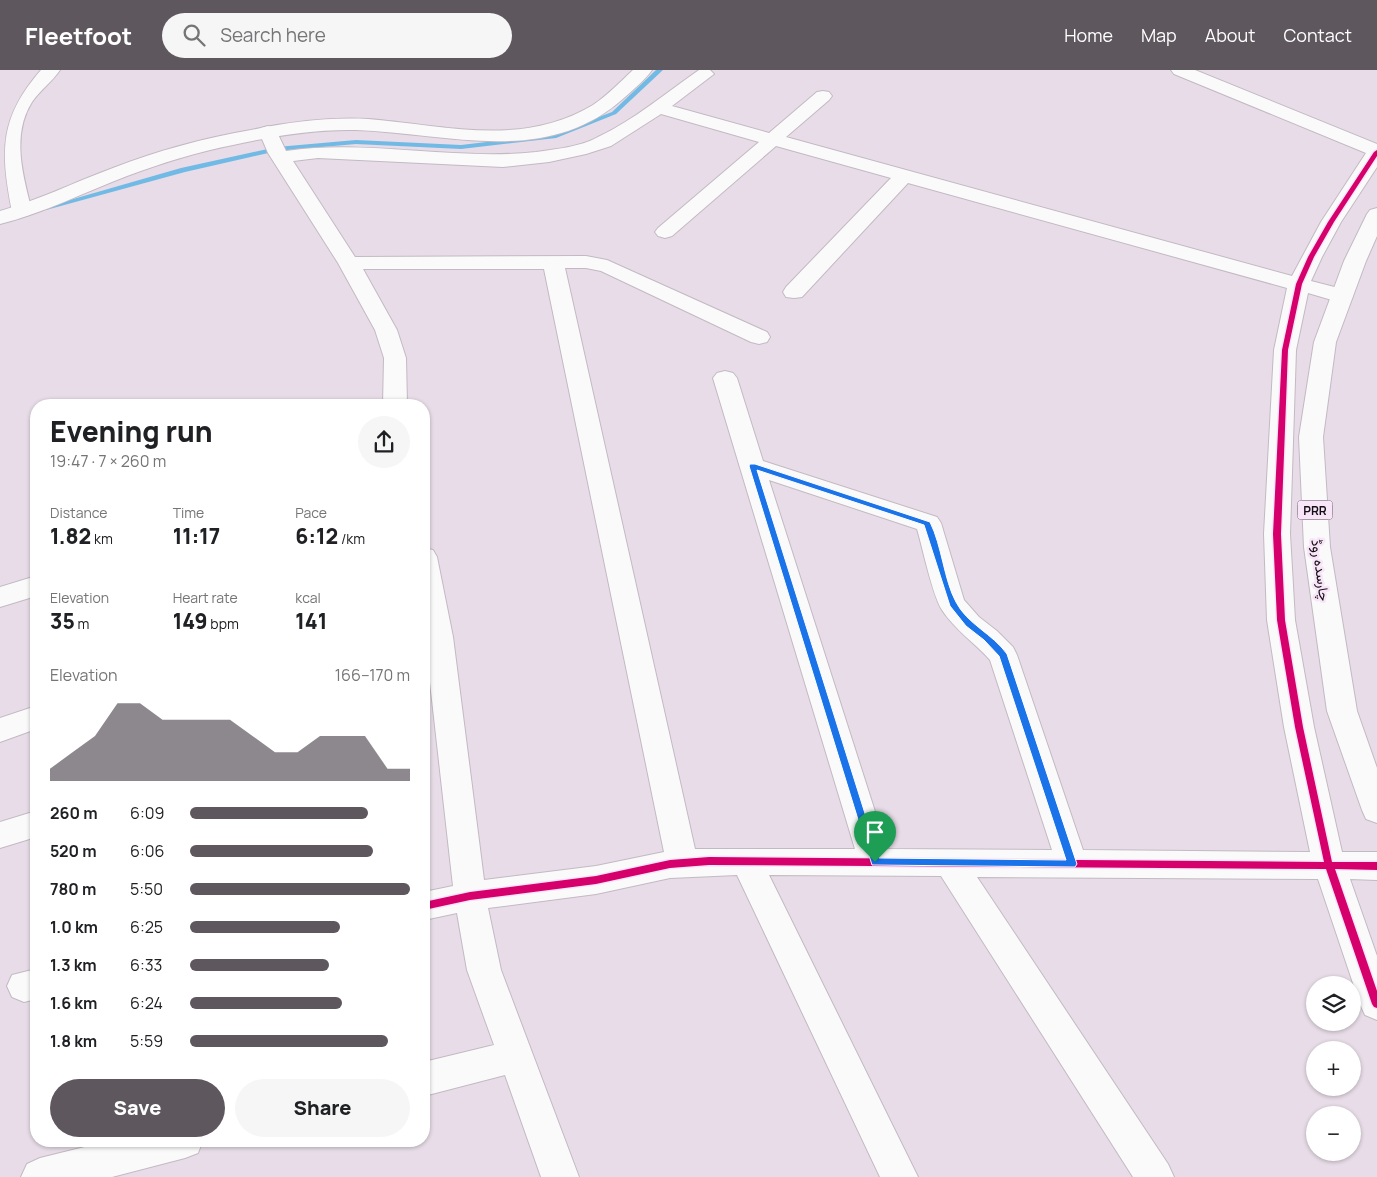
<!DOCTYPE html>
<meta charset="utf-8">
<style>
:root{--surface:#fff;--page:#f6f6f6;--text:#202124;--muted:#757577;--accent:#5e575e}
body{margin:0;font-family:Manrope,Vazirmatn,sans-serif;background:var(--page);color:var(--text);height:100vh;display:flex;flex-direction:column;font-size:19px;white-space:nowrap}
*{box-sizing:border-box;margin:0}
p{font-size:16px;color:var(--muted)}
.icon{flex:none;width:28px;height:28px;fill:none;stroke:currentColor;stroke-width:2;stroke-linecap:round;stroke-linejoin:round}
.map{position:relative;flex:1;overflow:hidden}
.side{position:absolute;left:30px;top:329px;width:400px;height:748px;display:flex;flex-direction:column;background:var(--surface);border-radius:20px;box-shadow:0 1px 4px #0004}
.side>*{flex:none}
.buttons{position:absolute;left:1306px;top:906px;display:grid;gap:10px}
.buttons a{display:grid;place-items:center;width:55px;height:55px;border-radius:50%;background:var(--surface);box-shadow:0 1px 4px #0004;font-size:25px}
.pin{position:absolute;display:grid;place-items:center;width:42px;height:42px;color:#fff;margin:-51px -21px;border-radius:50% 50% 50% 0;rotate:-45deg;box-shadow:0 0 5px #0007}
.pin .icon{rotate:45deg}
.round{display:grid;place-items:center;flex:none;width:52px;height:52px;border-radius:26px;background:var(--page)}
.summary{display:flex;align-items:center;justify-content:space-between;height:85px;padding:0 20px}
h1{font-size:28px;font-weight:800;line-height:38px}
.metrics{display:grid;grid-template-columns:repeat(3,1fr);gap:8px;height:85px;padding:5px 20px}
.metrics div{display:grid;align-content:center}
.metrics b{font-size:21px;font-weight:800}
.metrics small{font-size:14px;font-weight:400}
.metrics p{font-size:14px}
.chart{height:140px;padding:10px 20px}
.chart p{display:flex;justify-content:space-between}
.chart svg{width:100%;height:90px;margin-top:5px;fill:var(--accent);opacity:.7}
.button{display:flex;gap:10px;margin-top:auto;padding:10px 20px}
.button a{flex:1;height:58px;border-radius:30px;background:var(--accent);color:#fff;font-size:20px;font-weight:800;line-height:58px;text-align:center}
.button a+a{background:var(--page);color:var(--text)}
ul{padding:0 20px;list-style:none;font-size:16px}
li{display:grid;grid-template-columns:80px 60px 1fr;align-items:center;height:38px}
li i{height:12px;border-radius:6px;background:var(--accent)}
header{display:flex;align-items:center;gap:30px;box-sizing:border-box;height:70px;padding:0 25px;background:var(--accent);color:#fff}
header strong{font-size:24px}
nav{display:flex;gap:28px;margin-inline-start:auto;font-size:18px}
.search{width:350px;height:45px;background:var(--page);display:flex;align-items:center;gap:12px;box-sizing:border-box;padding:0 18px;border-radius:28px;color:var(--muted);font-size:19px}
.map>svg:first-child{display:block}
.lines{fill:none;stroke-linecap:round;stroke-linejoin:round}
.stream{fill:#71bae5;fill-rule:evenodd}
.street-casing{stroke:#c2bac2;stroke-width:2}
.secondary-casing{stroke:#c2bac2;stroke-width:2}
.highway-casing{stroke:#c2bac2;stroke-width:2}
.street{fill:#fbfafb;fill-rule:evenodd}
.secondary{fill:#fbfafb;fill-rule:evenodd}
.highway{fill:#fbfafb;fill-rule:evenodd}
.cycleway-casing{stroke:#f8e6f8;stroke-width:3}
.cycleway{fill:#d6006c;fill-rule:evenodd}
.route{fill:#1a73e8;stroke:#fff;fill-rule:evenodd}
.labels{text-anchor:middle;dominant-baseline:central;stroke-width:5;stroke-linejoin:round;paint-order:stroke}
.shield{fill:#f8e6f8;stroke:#595059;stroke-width:1}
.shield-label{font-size:12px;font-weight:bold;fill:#150f15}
.street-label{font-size:14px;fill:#150f15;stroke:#f8e6f8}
</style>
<header>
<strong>Fleetfoot</strong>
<div class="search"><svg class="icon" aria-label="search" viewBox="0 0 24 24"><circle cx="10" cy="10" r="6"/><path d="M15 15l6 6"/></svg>Search here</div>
<nav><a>Home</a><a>Map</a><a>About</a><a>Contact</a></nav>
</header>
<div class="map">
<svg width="1377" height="1107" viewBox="0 0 1377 1107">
<rect width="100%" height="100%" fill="#e7dce7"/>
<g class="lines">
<path class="stream" d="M656,0H663L616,44L556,68L461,79L356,74L277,81L185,102L46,140L42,138L181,98L277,77L356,70L461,75L555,64L612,42Z"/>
<defs>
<g id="street">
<path d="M41,0H60C52,12 40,20 32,32C11,65 23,106 32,141L29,145L22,147L15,145L12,141C0,80 0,47 41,0Z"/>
<path d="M699,0H710L714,4L672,36L769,63L817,22L823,21L829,22L832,26L829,30L786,67L1292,206L1321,152L1366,83L1174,4L1171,0H1195L1377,74V97L1341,152L1322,187L1311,211L1350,221L1353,226L1350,231L1342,233L1308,223L1296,280L1290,464L1295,550L1314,657L1342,782H1377V810L1350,809L1377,886V950L1365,945L1360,934L1318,809L977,807L1168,1094L1174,1107H1133L941,806L769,805L918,1107H880L737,805L670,808L596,824L488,838L501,900L579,1107H541L505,1005L424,1026V992L494,975L467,900L457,843L424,850V822L453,816L424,559V478L433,480L437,487L453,567L484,810L596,796L664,782L544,199H363L397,260L406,288L407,335H383L384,288L375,260L338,193L268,83L259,62L261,58L268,56L275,58L286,81C369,69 453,91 536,82C556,79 580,77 598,67C634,50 666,23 699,0ZM661,44L759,72L658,158L655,162L658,166L665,168L672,166L776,76L891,108L786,217L783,222L786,227L794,228L802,227L908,113L1287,218L1274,280L1264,464L1267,550L1284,657L1310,782L1083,780L1017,585L1013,577L997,561L979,547L964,530L941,453L937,447L763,391L737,308L733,303L725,301L717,303L713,308L855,779H695L565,198H586L601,201L751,272L759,274L767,272L770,267L767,262L607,190L586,186L355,187L293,91L318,88L503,97L549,92L586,84L611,76ZM769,410L917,459C923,479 932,524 942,540C955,560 975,573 990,590L1052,780L887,779Z"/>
<path d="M36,506V526L0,537V517Z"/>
<path d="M36,636V659L0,672V648Z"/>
<path d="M36,741V767L0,778V752Z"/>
<path d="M36,899V929L24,932L12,927L7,916L12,905Z"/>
<path d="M113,1070H203L198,1083L185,1088L112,1107H21L27,1094L40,1088Z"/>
</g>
<path id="secondary" d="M633,0H652C645,10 634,19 625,27C547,98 449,63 356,60C315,59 273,66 233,75C197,82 162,93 127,106C85,122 44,143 0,154V141C39,130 75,112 113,98C157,81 204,68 251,60C289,52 328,47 368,49C445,55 521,78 593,35C608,25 620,12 633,0Z"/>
<path id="highway" d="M1377,138V166L1366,191L1336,272L1323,367L1330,477L1357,641L1377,698V753L1366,749L1362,740L1327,641L1304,477L1299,367L1314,272L1344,191L1367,144L1370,140Z"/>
</defs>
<use href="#street" class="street-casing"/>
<use href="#secondary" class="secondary-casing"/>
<use href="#highway" class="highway-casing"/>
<use href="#street" class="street"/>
<use href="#secondary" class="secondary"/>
<use href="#highway" class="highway"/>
<defs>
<path id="cycleway" d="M1377,80V86L1334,152L1314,187L1302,214L1288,280L1281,464L1285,550L1303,657L1332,792H1377V800L1335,799L1377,921V938L1374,937L1372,934L1326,799L709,795L670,798L596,814L470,830L424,840V832L470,822L596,806L670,790L709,787L1324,792L1295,657L1277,550L1273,464L1282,280L1296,214L1308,187L1328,152L1374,82Z"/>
</defs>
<use href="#cycleway" class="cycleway-casing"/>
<use href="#cycleway" class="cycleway"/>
</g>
<path class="route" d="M750,394H755L930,452C942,476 944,510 956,532C967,554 993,564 1007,584L1077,794L1075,797L872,795L749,396ZM757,400L924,455L950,536L966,556L984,570L999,586L1066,790L879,788Z"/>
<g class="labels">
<rect class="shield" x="1297.5" y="430.5" width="35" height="19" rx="4"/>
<g class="shield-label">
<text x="1315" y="440">PRR</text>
</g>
<g class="street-label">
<text transform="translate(1321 500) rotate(82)">چارسدہ روڈ</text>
</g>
</g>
</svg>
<div class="buttons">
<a><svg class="icon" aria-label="layers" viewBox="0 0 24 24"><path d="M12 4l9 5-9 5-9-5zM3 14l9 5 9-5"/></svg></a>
<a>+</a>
<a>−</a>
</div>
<div class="pin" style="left:875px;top:792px;background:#1e9e55"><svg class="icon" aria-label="arrive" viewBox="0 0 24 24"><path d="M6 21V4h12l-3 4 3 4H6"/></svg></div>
<section class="side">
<div class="summary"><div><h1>Evening run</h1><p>19:47 · 7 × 260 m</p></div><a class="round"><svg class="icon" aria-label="share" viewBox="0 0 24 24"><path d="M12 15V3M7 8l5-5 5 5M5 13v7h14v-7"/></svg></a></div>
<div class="metrics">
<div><p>Distance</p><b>1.82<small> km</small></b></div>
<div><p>Time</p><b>11:17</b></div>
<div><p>Pace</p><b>6:12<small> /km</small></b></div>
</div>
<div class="metrics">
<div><p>Elevation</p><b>35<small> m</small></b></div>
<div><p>Heart rate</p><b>149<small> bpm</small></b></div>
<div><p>kcal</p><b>141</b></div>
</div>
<div class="chart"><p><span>Elevation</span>166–170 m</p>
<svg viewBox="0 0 160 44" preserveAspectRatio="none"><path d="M0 44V38L10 30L20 22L30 6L40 6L50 14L60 14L70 14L80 14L90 22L100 30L110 30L120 22L130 22L140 22L150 38L160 38V44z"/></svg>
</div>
<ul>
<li><b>260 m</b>6:09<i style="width:81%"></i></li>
<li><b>520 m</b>6:06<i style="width:83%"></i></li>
<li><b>780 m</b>5:50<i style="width:100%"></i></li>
<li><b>1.0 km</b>6:25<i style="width:68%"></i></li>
<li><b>1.3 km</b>6:33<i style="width:63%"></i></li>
<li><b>1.6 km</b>6:24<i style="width:69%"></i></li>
<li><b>1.8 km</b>5:59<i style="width:90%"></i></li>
</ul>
<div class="button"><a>Save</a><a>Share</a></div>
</section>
</div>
